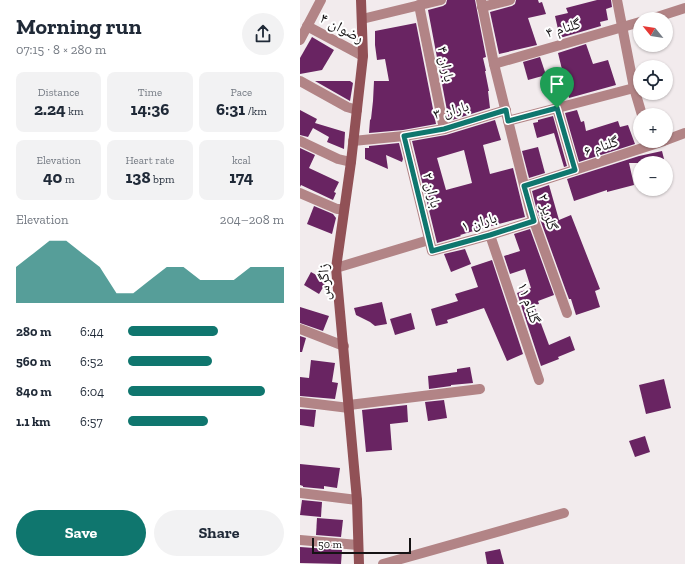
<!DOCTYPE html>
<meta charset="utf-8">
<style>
:root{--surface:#fff;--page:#f2f2f3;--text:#1f2937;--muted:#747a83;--accent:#0f766e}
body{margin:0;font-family:"Zilla Slab","Noto Naskh Arabic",serif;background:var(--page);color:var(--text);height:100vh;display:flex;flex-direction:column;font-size:15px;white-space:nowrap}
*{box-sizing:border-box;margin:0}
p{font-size:13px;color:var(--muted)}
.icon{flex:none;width:22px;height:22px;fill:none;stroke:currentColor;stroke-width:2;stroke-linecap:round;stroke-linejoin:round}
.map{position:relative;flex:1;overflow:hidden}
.sheet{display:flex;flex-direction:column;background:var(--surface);width:300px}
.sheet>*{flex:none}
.needle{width:26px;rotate:300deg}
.controls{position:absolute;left:333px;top:12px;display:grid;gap:8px}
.controls a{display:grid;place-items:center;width:40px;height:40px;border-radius:50%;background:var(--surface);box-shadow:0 1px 3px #0004;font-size:20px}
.scale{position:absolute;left:12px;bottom:10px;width:99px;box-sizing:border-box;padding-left:4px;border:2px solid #151314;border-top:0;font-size:11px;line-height:14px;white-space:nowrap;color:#151314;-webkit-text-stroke:3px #fff;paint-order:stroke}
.pin{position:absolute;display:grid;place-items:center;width:34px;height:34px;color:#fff;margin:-41px -17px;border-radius:50% 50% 50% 0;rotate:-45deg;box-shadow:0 0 4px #0007}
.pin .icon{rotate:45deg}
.round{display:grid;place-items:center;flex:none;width:42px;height:42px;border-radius:21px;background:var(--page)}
.overview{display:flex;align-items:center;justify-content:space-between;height:68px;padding:0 16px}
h1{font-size:22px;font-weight:700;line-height:30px}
.metrics{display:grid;grid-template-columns:repeat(3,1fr);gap:6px;height:68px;padding:4px 16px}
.metrics div{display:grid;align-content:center;border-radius:8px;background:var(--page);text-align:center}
.metrics b{font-size:17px;font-weight:700}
.metrics small{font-size:11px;font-weight:400}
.metrics p{font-size:11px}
.chart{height:112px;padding:8px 16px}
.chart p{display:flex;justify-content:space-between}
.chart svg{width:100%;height:72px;margin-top:4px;fill:var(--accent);opacity:.7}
.action{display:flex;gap:8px;margin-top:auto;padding:8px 16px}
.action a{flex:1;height:46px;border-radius:24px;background:var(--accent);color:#fff;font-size:16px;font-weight:700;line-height:46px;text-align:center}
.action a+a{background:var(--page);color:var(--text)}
ul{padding:0 16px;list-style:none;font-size:13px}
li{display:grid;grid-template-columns:64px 48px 1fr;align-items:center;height:30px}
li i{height:10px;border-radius:5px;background:var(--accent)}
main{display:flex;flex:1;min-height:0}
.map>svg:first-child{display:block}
.building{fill:#692462;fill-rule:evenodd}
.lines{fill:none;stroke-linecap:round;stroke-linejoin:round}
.street{stroke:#b28486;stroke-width:10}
.secondary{stroke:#915156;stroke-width:10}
.route-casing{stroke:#fff;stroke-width:8}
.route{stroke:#0f766e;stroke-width:5}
.labels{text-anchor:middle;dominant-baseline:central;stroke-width:4;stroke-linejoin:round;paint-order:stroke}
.street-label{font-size:15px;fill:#151314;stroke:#fff}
</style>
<main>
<section class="sheet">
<div class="overview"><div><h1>Morning run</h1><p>07:15 · 8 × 280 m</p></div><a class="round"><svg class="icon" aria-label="share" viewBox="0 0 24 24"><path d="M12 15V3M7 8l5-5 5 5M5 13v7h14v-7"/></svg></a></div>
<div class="metrics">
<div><p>Distance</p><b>2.24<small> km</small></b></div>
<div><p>Time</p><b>14:36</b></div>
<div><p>Pace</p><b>6:31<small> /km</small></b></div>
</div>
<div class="metrics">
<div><p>Elevation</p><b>40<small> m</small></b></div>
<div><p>Heart rate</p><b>138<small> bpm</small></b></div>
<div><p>kcal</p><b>174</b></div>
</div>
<div class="chart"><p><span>Elevation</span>204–208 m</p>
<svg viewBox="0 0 160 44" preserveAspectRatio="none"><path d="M0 44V22L10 14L20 6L30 6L40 14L50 22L60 38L70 38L80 30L90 22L100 22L110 30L120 30L130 30L140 22L150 22L160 22V44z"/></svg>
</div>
<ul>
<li><b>280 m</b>6:44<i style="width:58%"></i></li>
<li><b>560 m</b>6:52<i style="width:54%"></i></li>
<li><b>840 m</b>6:04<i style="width:88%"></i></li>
<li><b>1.1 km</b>6:57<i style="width:51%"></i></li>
</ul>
<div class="action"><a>Save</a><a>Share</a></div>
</section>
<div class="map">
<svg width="385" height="564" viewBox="0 0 385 564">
<rect width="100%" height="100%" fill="#f2ebed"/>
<g class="building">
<path d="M147,0H175L186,57L183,58L186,71H185L189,91H188L190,108L149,121L128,10L143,6L146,4Z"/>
<path d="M216,0H238L239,3L242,2L246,14L228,18L237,45L199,54L190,12L212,6L215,4Z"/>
<path d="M297,0H311L312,7L306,9L308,20L300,22L301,26L260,38L255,16L268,13L266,8Z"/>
<path d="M116,23L136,124L103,130L69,133L70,120L71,119L73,101L74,81H89L85,59L77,60L75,45V31Z"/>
<path d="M12,37L34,50L22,70L0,74V58Z"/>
<path d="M286,44L293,64L308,60L316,85L269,98L258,53Z"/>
<path d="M240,57L246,75L228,80L223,62Z"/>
<path d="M15,81H50L53,83L50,101Z"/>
<path d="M0,110L17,119L15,123L45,132L44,149L27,142L29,137L13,128L8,137L0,135Z"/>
<path d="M277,110L281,122L284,121L286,131L318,121L320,127L328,125L335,144L279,162L265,113Z"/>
<path d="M253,116L267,166L264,167L254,133L237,138L233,123L238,122V120Z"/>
<path d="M195,120L201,140L183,145L190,174L213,168L225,217L184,228L160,235L161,236L137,243L112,141L146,135ZM164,150L172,183L146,190L137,158Z"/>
<path d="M99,143L103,159L102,162L86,155L88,169L65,159V148H69V146Z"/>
<path d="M238,147L245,173L229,178L222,151Z"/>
<path d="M0,148L15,155L9,168L39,182L34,192L36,193L33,200L1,185L0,187Z"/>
<path d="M362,151L365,163H329L334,185L307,192V190L274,201L267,179L339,156Z"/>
<path d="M249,185L259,220L271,215L300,289L295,291L300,307L276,315L271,299H269L266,291L237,211L232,191Z"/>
<path d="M14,206L33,214L36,218L32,234L7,224Z"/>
<path d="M230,229L254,295L238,301L239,304L234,305L249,345L270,336L275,350L258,357L259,359L241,366L217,293L231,288L225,269L210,274L204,256L220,251L214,234Z"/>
<path d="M165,249L171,264L151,272L144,254Z"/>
<path d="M192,260L223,354L207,361L184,308L147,320L148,323L136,326L131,309L158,301L155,294L178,287L171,267Z"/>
<path d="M11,272L27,281L19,294L4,285Z"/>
<path d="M82,302L87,324L75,326L70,322L56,315L54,308Z"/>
<path d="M0,307L29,316L23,331L0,323Z"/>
<path d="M111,313L115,329L95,335L90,319Z"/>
<path d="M0,336L6,338L2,352H0Z"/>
<path d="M11,360L35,363L32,382L38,383L35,399L0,396V377L9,378Z"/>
<path d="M170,367L173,383L151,385V386L129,389L128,376L157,372V369Z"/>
<path d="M364,379L371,408L346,414L339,385Z"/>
<path d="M144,400L147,418L128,421L125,402Z"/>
<path d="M107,405L108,422L90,424L92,450L66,452L62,410Z"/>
<path d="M0,409L16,410L14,427L0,425Z"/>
<path d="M345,436L350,452L335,457L329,441Z"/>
<path d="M0,464L40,468L37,488L24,486V489L3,487V486L0,485Z"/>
<path d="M2,500L22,502L21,517L0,515Z"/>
<path d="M17,518L43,520L41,537L16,535Z"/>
<path d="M0,547L42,550L41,564L0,563Z"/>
<path d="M200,549L204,564H187L185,552Z"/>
</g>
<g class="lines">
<g class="street">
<path d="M181,0L194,64L231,213L267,313"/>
<path d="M317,0L334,88L342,115"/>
<path d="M119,5L144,129"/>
<path d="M182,7L210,0"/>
<path d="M62,19L141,0"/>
<path d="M351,19L385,8"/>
<path d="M7,26L63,56"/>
<path d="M0,40L21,0"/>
<path d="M194,64L340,22"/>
<path d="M0,81L47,107L57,110"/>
<path d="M257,108L275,170"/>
<path d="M208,121L334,88"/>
<path d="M104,136L132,251L190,235L234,221"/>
<path d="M366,140L385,133"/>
<path d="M0,141L38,159L51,162"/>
<path d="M53,141L104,136L144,129L206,110"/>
<path d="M225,186L364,141"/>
<path d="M0,193L37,209H44"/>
<path d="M190,235L239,380"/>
<path d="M36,268L129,240"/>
<path d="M0,329L44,346"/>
<path d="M0,402L49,408"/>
<path d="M49,405L180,389"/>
<path d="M0,493L57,500"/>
<path d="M0,540L58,545"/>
<path d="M83,564L264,513"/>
</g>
<path class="secondary" d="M59,564L57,500L36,268L51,162L63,56L61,0"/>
</g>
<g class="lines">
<defs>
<path id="route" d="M257,108L275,170L224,186L234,221L190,235L132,251L104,136L144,129L206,110L208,121Z"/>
</defs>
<use href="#route" class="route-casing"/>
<use href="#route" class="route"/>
</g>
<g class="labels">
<g class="street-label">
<text transform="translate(42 28) rotate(28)">رضوان ۴</text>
<text transform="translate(263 28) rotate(-17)">گلنام ۴</text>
<text transform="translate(146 64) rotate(78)">باران ۴</text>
<text transform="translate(151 110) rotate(-15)">باران ۳</text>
<text transform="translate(301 146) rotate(-18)">گلنام ۶</text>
<text transform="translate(132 190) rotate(76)">باران ۲</text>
<text transform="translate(248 212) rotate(73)">گلریز ۲</text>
<text transform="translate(179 222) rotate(-16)">باران ۱</text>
<text transform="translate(24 282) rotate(-93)">زاگرس</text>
<text transform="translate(229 303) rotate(71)">گلنام ۱۱</text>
</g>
</g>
</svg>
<div class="controls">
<a><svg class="needle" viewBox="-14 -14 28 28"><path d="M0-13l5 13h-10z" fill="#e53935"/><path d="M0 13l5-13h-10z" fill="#747a83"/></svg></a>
<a><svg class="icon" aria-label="locate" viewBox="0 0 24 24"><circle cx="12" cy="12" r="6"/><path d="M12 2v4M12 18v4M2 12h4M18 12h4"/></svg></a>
<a>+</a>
<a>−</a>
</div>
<div class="scale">50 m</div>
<div class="pin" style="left:257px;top:108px;background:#1e9e55"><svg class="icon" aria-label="arrive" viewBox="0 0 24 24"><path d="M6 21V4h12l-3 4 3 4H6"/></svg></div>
</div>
</main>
